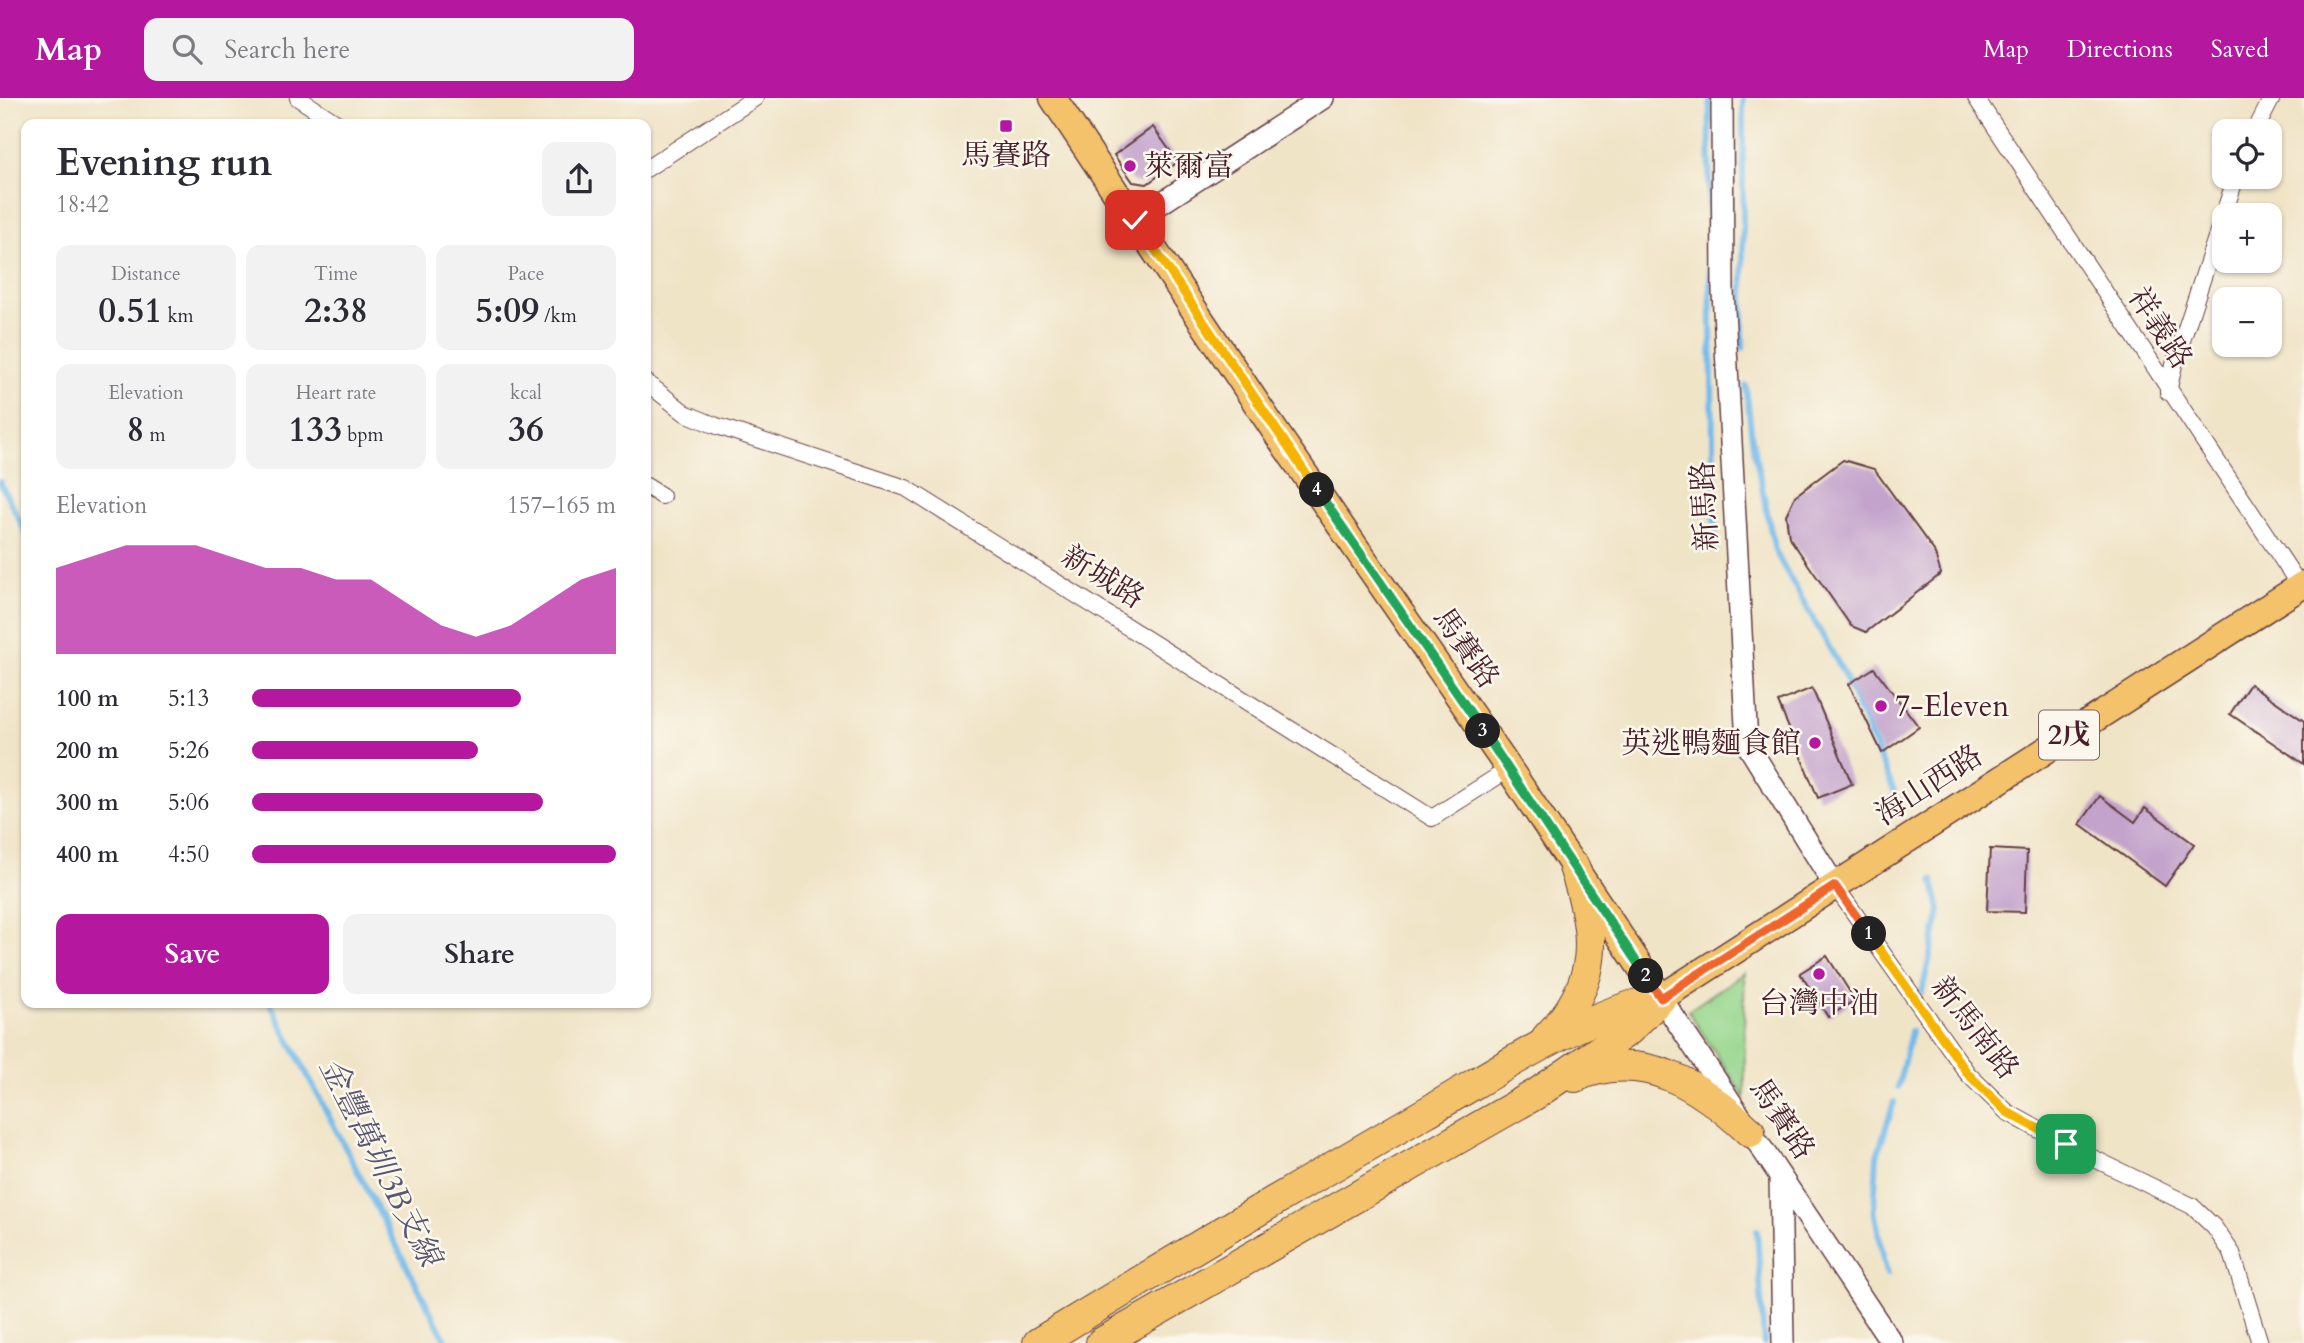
<!DOCTYPE html>
<meta charset="utf-8">
<style>
:root{--surface:#fff;--page:#f2f2f3;--text:#2b2b33;--muted:#7c7c81;--accent:#b5179e}
body{margin:0;font-family:Cardo,"Noto Serif TC",serif;background:var(--page);color:var(--text);height:100vh;display:flex;flex-direction:column;font-size:26px;white-space:nowrap}
*{box-sizing:border-box;margin:0}
p{font-size:23px;color:var(--muted)}
.icon{flex:none;width:38px;height:38px;fill:none;stroke:currentColor;stroke-width:2;stroke-linecap:round;stroke-linejoin:round}
.map{position:relative;flex:1;overflow:hidden}
.drawer{position:absolute;left:21px;top:21px;width:630px;height:889px;display:flex;flex-direction:column;background:var(--surface);border-radius:14px;box-shadow:0 2px 5px #0004}
.drawer>*{flex:none}
.controls{position:absolute;left:2212px;top:21px;display:grid;gap:14px}
.controls a{display:grid;place-items:center;width:70px;height:70px;border-radius:14px;background:var(--surface);box-shadow:0 2px 5px #0004;font-size:35px}
.pin{position:absolute;display:grid;place-items:center;width:60px;height:60px;color:#fff;margin:-30px;border-radius:14px;box-shadow:0 4px 10px #0006}
.km{position:absolute;width:35px;height:35px;margin:-18px;border-radius:50%;background:#222;color:#fff;font-size:19px;line-height:35px;text-align:center}
.round{display:grid;place-items:center;flex:none;width:74px;height:74px;border-radius:14px;background:var(--page)}
.headline{display:flex;align-items:center;justify-content:space-between;height:119px;padding:0 35px}
h1{font-size:38px;font-weight:800;line-height:52px}
.stats{display:grid;grid-template-columns:repeat(3,1fr);gap:10px;height:119px;padding:7px 35px}
.stats div{display:grid;align-content:center;border-radius:14px;background:var(--page);text-align:center}
.stats b{font-size:35px;font-weight:800}
.stats small{font-size:19px;font-weight:400}
.stats p{font-size:19px}
.chart{height:196px;padding:14px 35px}
.chart p{display:flex;justify-content:space-between}
.chart svg{width:100%;height:126px;margin-top:7px;fill:var(--accent);opacity:.7}
.button{display:flex;gap:14px;margin-top:auto;padding:14px 35px}
.button a{flex:1;height:80px;border-radius:14px;background:var(--accent);color:#fff;font-size:28px;font-weight:800;line-height:80px;text-align:center}
.button a+a{background:var(--page);color:var(--text)}
ul{padding:0 35px;list-style:none;font-size:23px}
li{display:grid;grid-template-columns:112px 84px 1fr;align-items:center;height:52px}
li i{height:18px;border-radius:9px;background:var(--accent)}
header{display:flex;align-items:center;gap:42px;box-sizing:border-box;height:98px;padding:0 35px;background:var(--accent);color:#fff}
header strong{font-size:33px}
nav{display:flex;gap:38px;margin-inline-start:auto;font-size:24px}
.search{width:490px;height:63px;background:var(--page);display:flex;align-items:center;gap:18px;box-sizing:border-box;padding:0 24px;border-radius:14px;color:var(--muted);font-size:26px}
.map>svg:first-child{display:block}
.green{fill:#96d68d;stroke:#707a5c;stroke-width:2}
.lines{fill:none;stroke-linecap:round;stroke-linejoin:round}
.stream{stroke:#72baea;stroke-width:6}
.building{fill:#c3a3cc}
.minor-casing{stroke:#633d42;stroke-width:18}
.tertiary-casing{stroke:#633d42;stroke-width:24}
.primary-casing{stroke:#633d42;stroke-width:29}
.motorway-casing{stroke:#633d42;stroke-width:32}
.minor{stroke:#fff;stroke-width:16}
.tertiary{stroke:#fff;stroke-width:21}
.primary{stroke:#f3c26a;stroke-width:26}
.motorway{stroke:#f3c26a;stroke-width:30}
.split-1-casing{stroke:#fff;stroke-width:14}
.split-2-casing{stroke:#fff;stroke-width:14}
.split-3-casing{stroke:#fff;stroke-width:14}
.split-4-casing{stroke:#fff;stroke-width:14}
.split-5-casing{stroke:#fff;stroke-width:14}
.split-1{stroke:#f5b400;stroke-width:9}
.split-2{stroke:#f0652b;stroke-width:9}
.split-3{stroke:#22a559;stroke-width:9}
.split-4{stroke:#22a559;stroke-width:9}
.split-5{stroke:#f5b400;stroke-width:9}
.poi-dot{fill:#b5179e;stroke:#fbf7ec;stroke-width:2.5}
.labels{text-anchor:middle;dominant-baseline:central;stroke-width:5;stroke-linejoin:round;paint-order:stroke}
.shield{fill:#fbf7ec;stroke:#7f6065;stroke-width:2}
.shield-label{font-size:28px;font-weight:bold;fill:#4a1f2b}
.poi-label{font-size:30px;fill:#4a1f2b;stroke:#fbf7ec}
.street-label{font-size:30px;fill:#4a1f2b;stroke:#fbf7ec}
.water-label{font-size:32px;font-style:italic;fill:#58556e;stroke:#fbf7ec}
</style>
<header>
<strong>Map</strong>
<div class="search"><svg class="icon" aria-label="search" viewBox="0 0 24 24"><circle cx="10" cy="10" r="6"/><path d="M15 15l6 6"/></svg>Search here</div>
<nav><a>Map</a><a>Directions</a><a>Saved</a></nav>
</header>
<div class="map">
<svg width="2304" height="1245" viewBox="0 0 2304 1245">
<rect width="100%" height="100%" fill="#fbf7ec"/>
<filter id="ink" filterUnits="userSpaceOnUse"><feTurbulence type="fractalNoise" baseFrequency=".0143" numOctaves="2"/><feDisplacementMap in="SourceGraphic" scale="14" xChannelSelector="R" yChannelSelector="G"/><feConvolveMatrix kernelMatrix="1 2 1 2 8 2 1 2 1" color-interpolation-filters="sRGB"/></filter>
<filter id="wash" filterUnits="userSpaceOnUse"><feTurbulence type="fractalNoise" baseFrequency=".00686" numOctaves="4" result="noise"/><feDisplacementMap in="SourceGraphic" scale="28" xChannelSelector="R" yChannelSelector="G"/><feGaussianBlur stdDeviation="1.57" result="paint"/><feColorMatrix in="noise" values="0 0 0 0 0 0 0 0 0 0 0 0 0 0 0 0 0 1.4 0 .05"/><feComposite in="paint" operator="in"/></filter>
<g filter="url(#wash)">
<rect width="100%" height="100%" fill="#f0e4c7"/>
<path class="green" d="M1744,875L1745,1000L1688,913Z"/>
<g class="lines">
<g class="stream">
<path d="M1710,0L1709,122L1715,450"/>
<path d="M1743,0V250"/>
<path d="M1746,288L1752,341L1775,453L1843,574L1897,700"/>
<path d="M0,384L26,435"/>
<path d="M1922,894L1940,812L1933,782"/>
<path d="M270,905L447,1245"/>
<path d="M1898,989L1911,933"/>
<path d="M1757,1132L1764,1245"/>
<path d="M1887,1176L1874,1112L1877,1058L1894,1004"/>
</g>
</g>
<g id="blocks">
<g class="building">
<path d="M1153,29L1178,64L1147,86L1133,84L1114,57Z"/>
<path d="M1843,362L1874,371L1934,453L1941,476L1866,534L1851,528L1789,439L1786,417L1795,398Z"/>
<path d="M1874,570L1919,629L1882,655L1849,586Z"/>
<path d="M2250,586L2304,623V666L2230,616Z"/>
<path d="M1812,590L1852,686L1818,700L1778,604Z"/>
<path d="M2100,698L2135,724L2145,710L2194,746L2165,788L2080,726Z"/>
<path d="M1990,751L2027,753L2025,814L1987,813Z"/>
<path d="M1827,858L1855,902L1828,919L1800,875Z"/>
</g>
</g>
</g>
<g filter="url(#ink)">
<use href="#blocks" fill-opacity="0" stroke="#633d42" stroke-width="2"/>
<g class="lines">
<defs>
<g id="minor">
<path d="M298,0L338,26"/>
<path d="M1976,0L2300,488"/>
<path d="M2255,33L2272,0"/>
<path d="M646,71L755,0"/>
<path d="M646,284L685,315L714,327L906,390L1432,720L1509,671"/>
<path d="M2168,294L2174,267L2236,79"/>
<path d="M646,388L662,398"/>
<path d="M1835,788L1968,976L2007,1014L2066,1047L2192,1108L2214,1129L2232,1155L2260,1245"/>
</g>
<g id="tertiary">
<path d="M1722,0L1723,193L1747,646L1835,788"/>
<path d="M1135,122L1323,0"/>
<path d="M1661,900L1892,1245"/>
<path d="M1780,1078L1783,1245"/>
</g>
<path id="primary" d="M1053,0L1277,336L1509,671L1661,900L2304,486"/>
<g id="motorway">
<path d="M1547,939C1601,885 1597,836 1574,769"/>
<path d="M1575,979C1644,949 1701,988 1750,1034"/>
<path d="M1038,1245C1166,1167 1295,1090 1425,1015C1500,972 1575,919 1661,900"/>
<path d="M1101,1245L1536,996L1629,932L1661,900"/>
</g>
</defs>
<use href="#minor" class="minor-casing"/>
<use href="#tertiary" class="tertiary-casing"/>
<use href="#primary" class="primary-casing"/>
<use href="#motorway" class="motorway-casing"/>
<use href="#minor" class="minor"/>
<use href="#tertiary" class="tertiary"/>
<use href="#primary" class="primary"/>
<use href="#motorway" class="motorway"/>
</g>
</g>
<g class="lines" filter="url(#ink)">
<defs>
<path id="split-1" d="M1869,836L1968,976L2007,1014L2066,1046"/>
<path id="split-2" d="M1646,878L1661,900L1835,788L1869,836"/>
<path id="split-3" d="M1483,633L1646,878"/>
<path id="split-4" d="M1317,392L1483,633"/>
<path id="split-5" d="M1135,122L1317,392"/>
</defs>
<use href="#split-1" class="split-1-casing"/>
<use href="#split-2" class="split-2-casing"/>
<use href="#split-3" class="split-3-casing"/>
<use href="#split-4" class="split-4-casing"/>
<use href="#split-5" class="split-5-casing"/>
<use href="#split-1" class="split-1"/>
<use href="#split-2" class="split-2"/>
<use href="#split-3" class="split-3"/>
<use href="#split-4" class="split-4"/>
<use href="#split-5" class="split-5"/>
</g>
<g class="poi-dot">
<rect x="999" y="21" width="14" height="14" rx="3.5"/>
<circle cx="1130" cy="68" r="7"/>
<circle cx="1881" cy="608" r="7"/>
<circle cx="1815" cy="645" r="7"/>
<circle cx="1819" cy="876" r="7"/>
</g>
<g class="labels">
<rect class="shield" x="2039" y="612.5" width="60" height="49" rx="5"/>
<g class="shield-label">
<text x="2069" y="637">2戊</text>
</g>
<g class="poi-label">
<text x="1006" y="57">馬賽路</text>
<text x="1144" y="68" text-anchor="start">萊爾富</text>
<text x="1895" y="608" text-anchor="start">7-Eleven</text>
<text x="1801" y="645" text-anchor="end">英逃鴨麵食館</text>
<text x="1819" y="905">台灣中油</text>
</g>
<g class="street-label">
<text transform="translate(2160 230) rotate(57)">祥義路</text>
<text transform="translate(1705 408) rotate(-93)">新馬路</text>
<text transform="translate(1103 479) rotate(32)">新城路</text>
<text transform="translate(1466 550) rotate(55)">馬賽路</text>
<text transform="translate(1929 687) rotate(-33)">海山西路</text>
<text transform="translate(1975 930) rotate(52)">新馬南路</text>
<text transform="translate(1782 1021) rotate(56)">馬賽路</text>
</g>
<g class="water-label">
<text transform="translate(380 1064) rotate(63)">金豐萬圳3B支線</text>
</g>
</g>
</svg>
<div class="controls">
<a><svg class="icon" aria-label="locate" viewBox="0 0 24 24"><circle cx="12" cy="12" r="6"/><path d="M12 2v4M12 18v4M2 12h4M18 12h4"/></svg></a>
<a>+</a>
<a>−</a>
</div>
<div class="pin" style="left:2066px;top:1046px;background:#1e9e55"><svg class="icon" aria-label="arrive" viewBox="0 0 24 24"><path d="M6 21V4h12l-3 4 3 4H6"/></svg></div>
<div class="pin" style="left:1135px;top:122px;background:#d93025"><svg class="icon" aria-label="check" viewBox="0 0 24 24"><path d="M5 12l5 5 9-10"/></svg></div>
<b class="km" style="left:1869px;top:836px">1</b>
<b class="km" style="left:1646px;top:878px">2</b>
<b class="km" style="left:1483px;top:633px">3</b>
<b class="km" style="left:1317px;top:392px">4</b>
<section class="drawer">
<div class="headline"><div><h1>Evening run</h1><p>18:42</p></div><a class="round"><svg class="icon" aria-label="share" viewBox="0 0 24 24"><path d="M12 15V3M7 8l5-5 5 5M5 13v7h14v-7"/></svg></a></div>
<div class="stats">
<div><p>Distance</p><b>0.51<small> km</small></b></div>
<div><p>Time</p><b>2:38</b></div>
<div><p>Pace</p><b>5:09<small> /km</small></b></div>
</div>
<div class="stats">
<div><p>Elevation</p><b>8<small> m</small></b></div>
<div><p>Heart rate</p><b>133<small> bpm</small></b></div>
<div><p>kcal</p><b>36</b></div>
</div>
<div class="chart"><p><span>Elevation</span>157–165 m</p>
<svg viewBox="0 0 160 44" preserveAspectRatio="none"><path d="M0 44V14L10 10L20 6L30 6L40 6L50 10L60 14L70 14L80 18L90 18L100 26L110 34L120 38L130 34L140 26L150 18L160 14V44z"/></svg>
</div>
<ul>
<li><b>100 m</b>5:13<i style="width:74%"></i></li>
<li><b>200 m</b>5:26<i style="width:62%"></i></li>
<li><b>300 m</b>5:06<i style="width:80%"></i></li>
<li><b>400 m</b>4:50<i style="width:100%"></i></li>
</ul>
<div class="button"><a>Save</a><a>Share</a></div>
</section>
</div>
